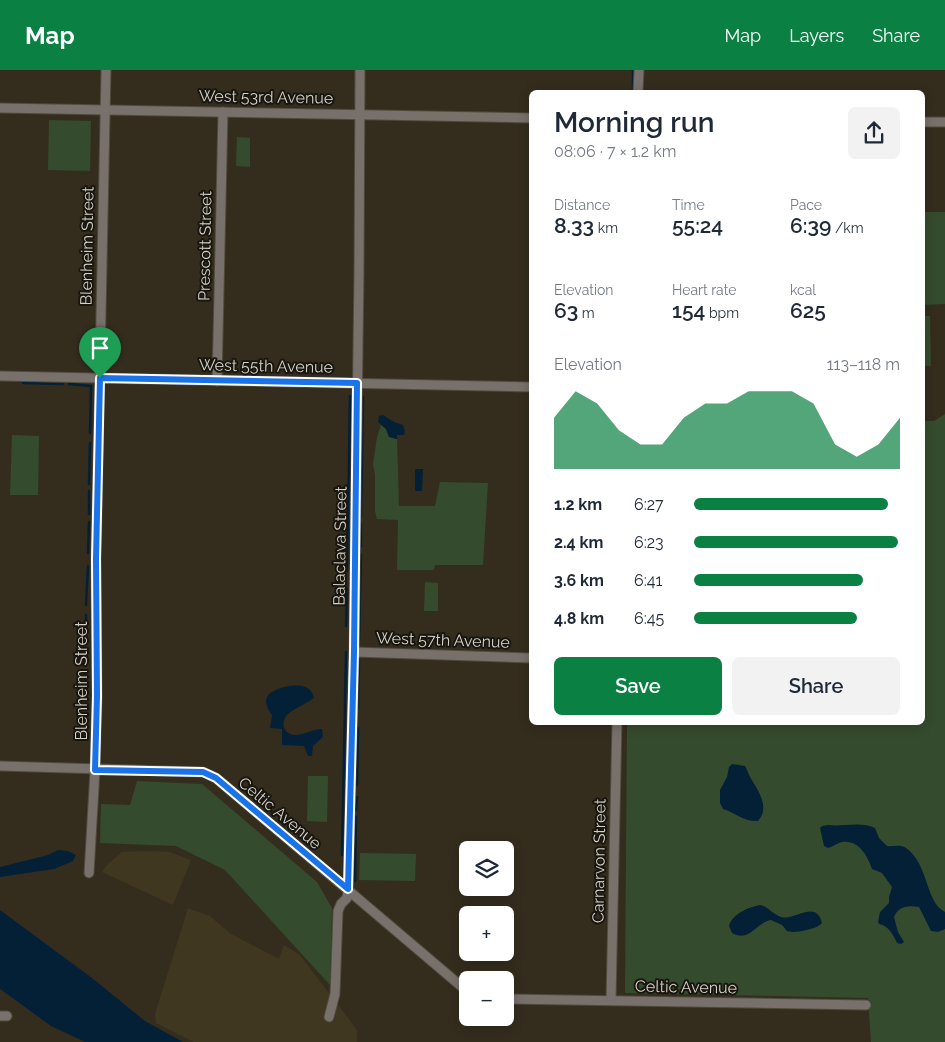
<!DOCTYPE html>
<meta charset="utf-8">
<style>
:root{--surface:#fff;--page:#f2f2f3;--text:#1f2937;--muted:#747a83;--accent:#0b8043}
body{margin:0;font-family:Raleway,sans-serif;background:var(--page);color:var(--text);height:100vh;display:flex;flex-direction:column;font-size:19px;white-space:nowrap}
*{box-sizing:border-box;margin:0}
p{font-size:16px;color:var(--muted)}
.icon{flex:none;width:28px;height:28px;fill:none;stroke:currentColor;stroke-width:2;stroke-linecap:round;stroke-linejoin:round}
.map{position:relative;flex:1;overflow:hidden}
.sheet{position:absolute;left:529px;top:20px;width:396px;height:635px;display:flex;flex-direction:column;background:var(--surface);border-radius:8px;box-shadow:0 2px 12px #0003}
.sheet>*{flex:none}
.buttons{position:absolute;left:459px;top:771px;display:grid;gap:10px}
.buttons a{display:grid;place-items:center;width:55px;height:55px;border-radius:8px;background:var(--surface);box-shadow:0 2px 12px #0003;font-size:25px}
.pin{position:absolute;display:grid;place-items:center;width:42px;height:42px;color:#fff;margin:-51px -21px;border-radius:50% 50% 50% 0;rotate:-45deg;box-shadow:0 0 5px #0007}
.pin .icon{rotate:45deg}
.round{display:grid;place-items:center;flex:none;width:52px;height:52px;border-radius:8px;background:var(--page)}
.summary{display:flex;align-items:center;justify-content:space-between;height:85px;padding:0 25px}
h1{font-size:28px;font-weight:600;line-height:38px}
.figures{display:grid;grid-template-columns:repeat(3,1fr);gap:8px;height:85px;padding:5px 25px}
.figures div{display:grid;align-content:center}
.figures b{font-size:21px;font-weight:600}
.figures small{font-size:14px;font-weight:400}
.figures p{font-size:14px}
.chart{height:140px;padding:10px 25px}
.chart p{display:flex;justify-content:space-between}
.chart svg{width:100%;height:90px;margin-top:5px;fill:var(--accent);opacity:.7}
.action{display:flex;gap:10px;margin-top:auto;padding:10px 25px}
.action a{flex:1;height:58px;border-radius:8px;background:var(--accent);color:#fff;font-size:20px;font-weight:600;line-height:58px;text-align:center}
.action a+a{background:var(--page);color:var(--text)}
ul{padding:0 25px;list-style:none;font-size:16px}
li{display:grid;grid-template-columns:80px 60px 1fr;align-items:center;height:38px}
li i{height:12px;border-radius:6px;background:var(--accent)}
header{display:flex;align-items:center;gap:30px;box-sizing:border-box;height:70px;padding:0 25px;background:var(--accent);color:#fff}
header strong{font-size:24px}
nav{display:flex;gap:28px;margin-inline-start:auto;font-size:18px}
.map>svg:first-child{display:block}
.built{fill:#403721}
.green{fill:#354b2d}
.water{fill:#042037}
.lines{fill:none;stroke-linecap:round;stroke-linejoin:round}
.stream{stroke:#042037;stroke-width:2.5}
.minor-casing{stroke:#514b3d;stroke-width:11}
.minor{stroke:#78706b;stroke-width:9}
.route-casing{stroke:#fff;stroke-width:10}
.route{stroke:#1a73e8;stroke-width:6}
.labels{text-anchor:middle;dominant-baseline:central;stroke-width:4;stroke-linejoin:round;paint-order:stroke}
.street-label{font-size:16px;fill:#d5d1c8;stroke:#19160f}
</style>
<header>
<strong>Map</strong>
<nav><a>Map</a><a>Layers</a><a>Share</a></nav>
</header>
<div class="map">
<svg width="945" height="972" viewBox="0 0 945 972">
<rect width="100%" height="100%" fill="#342d1e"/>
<g class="built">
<path d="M146,781L170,782L191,790L173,835L102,802L107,795L122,782Z"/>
<path d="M188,838L210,846L231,864L279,889L284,875L300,885L357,960V972H194L156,953L155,944Z"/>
</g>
<g class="green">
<path d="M49,50L91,51L90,101L48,100Z"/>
<path d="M237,67L250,68V97L236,96Z"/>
<path d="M923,142H945V234L923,235Z"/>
<path d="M923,246H930L931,296H923Z"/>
<path d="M945,344V972H871L868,928L625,923L627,653L922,652L923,351H934Z"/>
<path d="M381,355L386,359L389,367L397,369L399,436H435L440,412L488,413L483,495H435L434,500H397L398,450L377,449L375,441V405L373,394L377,367Z"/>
<path d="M12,365L39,366L38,425H10Z"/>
<path d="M425,512L438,513V541H424Z"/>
<path d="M308,706H328L327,752L307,751Z"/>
<path d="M137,711L202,714L317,812L332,838L330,915L225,800L176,776L100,773L101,734L130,735Z"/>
<path d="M360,783L416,784L415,811L359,810Z"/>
</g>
<g class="water">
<path d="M383,345L394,352L403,355L405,361L404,365H397V369L389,367L386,359L378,352L379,346Z"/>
<path d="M415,399H423L422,421H415Z"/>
<path d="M289,616C301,615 311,615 314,628C306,634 294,638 287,645C280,654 284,664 295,665C305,665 312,659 322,659L323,667L313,676L312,686H308L304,676L282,675V659L270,658L272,645C258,626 271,620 289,616Z"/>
<path d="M732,694L745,696C747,699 748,703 750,707C757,719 771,737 758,751C744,752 736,743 723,739L720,733V720L727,707L729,697Z"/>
<path d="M828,755C843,757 861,751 875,758L879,768L887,776C893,777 900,774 906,778C929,794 925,832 945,842V859L938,862L931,861L919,837C909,835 898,836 894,847L898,862L904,872L901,874L897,873C894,866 888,855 879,854L878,852L880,842L889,833V827L892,817L882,803L872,799C868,787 859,769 842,772C837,773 833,777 828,778L824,776L820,758L822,756Z"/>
<path d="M58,780L68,781L76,785L73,791L54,799L0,807V797L48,785Z"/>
<path d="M760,835C769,837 772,844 781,847C795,851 816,829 822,853C818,859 793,864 787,861C785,859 784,857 782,855C779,853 774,852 771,850C755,853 750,873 732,863L729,856C732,844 749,837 760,835Z"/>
<path d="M0,840L92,908L145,951L183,972H85L51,956L0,919Z"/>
</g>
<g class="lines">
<g class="stream">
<path d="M633,22V0"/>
<path d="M23,313L63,314"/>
<path d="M69,314L91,316L90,363"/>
<path d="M89,414L90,373"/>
<path d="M89,444V421"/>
<path d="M361,447L363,327"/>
<path d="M361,476V454"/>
<path d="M88,483L89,452"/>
<path d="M347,501L350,326"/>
<path d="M86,535L88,496"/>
<path d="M86,545V572"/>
<path d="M346,556L347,519"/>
<path d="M359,570L361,485"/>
<path d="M86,591V579"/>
<path d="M85,621V601"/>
<path d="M358,638L359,590"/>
<path d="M357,715L358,658"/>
<path d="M356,740L357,727"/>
<path d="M342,785L346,582"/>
<path d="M355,811L356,747"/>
</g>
<defs>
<g id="minor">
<path d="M638,22L639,0"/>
<path d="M0,38L531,48"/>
<path d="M922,52H945"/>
<path d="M0,306L531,317"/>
<path d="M217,311L223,42"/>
<path d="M354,582L531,588"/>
<path d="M0,696L203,702L216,708L468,922"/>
<path d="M89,803L95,700L97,626L96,489L106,0"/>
<path d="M505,929L866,935"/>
<path d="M611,930L617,652"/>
<path d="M0,946H7"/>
<path d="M329,947L335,924L338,841L341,834L347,828L348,819L354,582L359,202L360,0"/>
</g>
</defs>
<use href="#minor" class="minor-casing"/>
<use href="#minor" class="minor"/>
</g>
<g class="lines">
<defs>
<path id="route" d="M100,308L357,313L354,582L348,819L216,708L203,702L95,700L97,626L96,489Z"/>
</defs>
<use href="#route" class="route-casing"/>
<use href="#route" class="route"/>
</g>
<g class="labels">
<g class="street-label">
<text transform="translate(266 27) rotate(1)">West 53rd Avenue</text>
<text transform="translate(87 176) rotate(-89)">Blenheim Street</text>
<text transform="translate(205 176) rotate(-89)">Prescott Street</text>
<text transform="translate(266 296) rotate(1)">West 55th Avenue</text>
<text transform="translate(340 476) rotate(-89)">Balaclava Street</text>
<text transform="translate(443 570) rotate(2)">West 57th Avenue</text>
<text transform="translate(81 611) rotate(-90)">Blenheim Street</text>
<text transform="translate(280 743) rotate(40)">Celtic Avenue</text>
<text transform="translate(599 791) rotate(-89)">Carnarvon Street</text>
<text transform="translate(686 917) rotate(1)">Celtic Avenue</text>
</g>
</g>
</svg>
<div class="buttons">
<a><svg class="icon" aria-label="layers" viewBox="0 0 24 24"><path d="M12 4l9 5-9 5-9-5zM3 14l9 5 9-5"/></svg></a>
<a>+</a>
<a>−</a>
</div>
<div class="pin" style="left:100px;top:308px;background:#1e9e55"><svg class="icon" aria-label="arrive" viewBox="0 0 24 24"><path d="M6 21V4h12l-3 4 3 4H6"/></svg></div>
<section class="sheet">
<div class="summary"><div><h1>Morning run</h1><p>08:06 · 7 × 1.2 km</p></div><a class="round"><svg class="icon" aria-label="share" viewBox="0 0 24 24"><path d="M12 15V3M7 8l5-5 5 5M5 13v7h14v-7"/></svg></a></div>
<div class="figures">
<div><p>Distance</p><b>8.33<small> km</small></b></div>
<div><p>Time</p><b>55:24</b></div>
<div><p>Pace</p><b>6:39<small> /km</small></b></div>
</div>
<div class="figures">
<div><p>Elevation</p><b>63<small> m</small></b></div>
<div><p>Heart rate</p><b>154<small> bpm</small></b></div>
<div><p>kcal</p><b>625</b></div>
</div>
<div class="chart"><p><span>Elevation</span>113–118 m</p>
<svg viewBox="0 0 160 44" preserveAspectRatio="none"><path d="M0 44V19L10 6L20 12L30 25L40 32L50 32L60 19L70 12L80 12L90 6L100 6L110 6L120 12L130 32L140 38L150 32L160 19V44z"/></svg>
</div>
<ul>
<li><b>1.2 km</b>6:27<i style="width:94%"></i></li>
<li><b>2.4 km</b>6:23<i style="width:99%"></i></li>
<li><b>3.6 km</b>6:41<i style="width:82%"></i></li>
<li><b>4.8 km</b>6:45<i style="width:79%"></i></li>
</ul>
<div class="action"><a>Save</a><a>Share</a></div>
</section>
</div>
